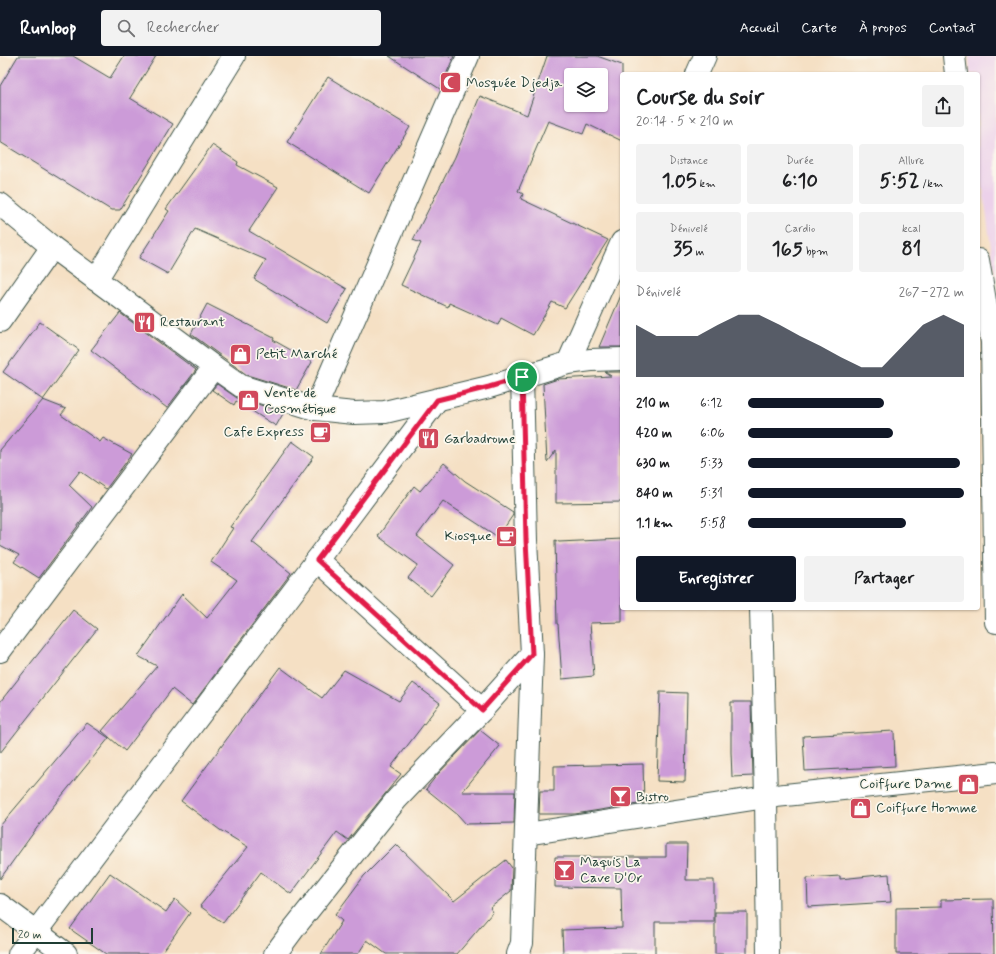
<!DOCTYPE html>
<html lang="fr">
<meta charset="utf-8">
<style>
:root{--surface:#fff;--page:#f2f2f2;--text:#202124;--muted:#757577;--accent:#111827}
body{margin:0;font-family:Mynerve,sans-serif;background:var(--page);color:var(--text);height:100vh;display:flex;flex-direction:column;font-size:15px;white-space:nowrap}
*{box-sizing:border-box;margin:0}
p{font-size:13px;color:var(--muted)}
.icon{flex:none;width:22px;height:22px;fill:none;stroke:currentColor;stroke-width:2;stroke-linecap:round;stroke-linejoin:round}
.map{position:relative;flex:1;overflow:hidden}
.drawer{position:absolute;left:620px;top:16px;width:360px;height:538px;display:flex;flex-direction:column;background:var(--surface);border-radius:4px;box-shadow:0 1px 3px #0004}
.drawer>*{flex:none}
.tools{position:absolute;left:564px;top:12px;display:grid;gap:8px}
.tools a{display:grid;place-items:center;width:44px;height:44px;border-radius:4px;background:var(--surface);box-shadow:0 1px 3px #0004;font-size:20px}
.scale{position:absolute;left:12px;bottom:10px;width:81px;box-sizing:border-box;padding-left:4px;border:2px solid #1f3d34;border-top:0;font-size:11px;line-height:14px;white-space:nowrap;color:#1f3d34;-webkit-text-stroke:3px #fbf7ec;paint-order:stroke}
.pin{position:absolute;display:grid;place-items:center;width:34px;height:34px;color:#fff;margin:-17px;border:2px solid #fff;border-radius:50%;box-shadow:0 1px 4px #0007}
.round{display:grid;place-items:center;flex:none;width:42px;height:42px;border-radius:4px;background:var(--page)}
.headline{display:flex;align-items:center;justify-content:space-between;height:68px;padding:0 16px}
h1{font-size:22px;font-weight:700;line-height:30px}
.stats{display:grid;grid-template-columns:repeat(3,1fr);gap:6px;height:68px;padding:4px 16px}
.stats div{display:grid;align-content:center;border-radius:4px;background:var(--page);text-align:center}
.stats b{font-size:20px;font-weight:700}
.stats small{font-size:11px;font-weight:400}
.stats p{font-size:11px}
.chart{height:112px;padding:8px 16px}
.chart p{display:flex;justify-content:space-between}
.chart svg{width:100%;height:72px;margin-top:4px;fill:var(--accent);opacity:.7}
.primary-button{display:flex;gap:8px;margin-top:auto;padding:8px 16px}
.primary-button a{flex:1;height:46px;border-radius:4px;background:var(--accent);color:#fff;font-size:16px;font-weight:700;line-height:46px;text-align:center}
.primary-button a+a{background:var(--page);color:var(--text)}
ul{padding:0 16px;list-style:none;font-size:13px}
li{display:grid;grid-template-columns:64px 48px 1fr;align-items:center;height:30px}
li i{height:10px;border-radius:5px;background:var(--accent)}
header{display:flex;align-items:center;gap:24px;box-sizing:border-box;height:56px;padding:0 20px;background:var(--accent);color:#fff}
header strong{font-size:19px}
nav{display:flex;gap:22px;margin-inline-start:auto;font-size:14px}
.search{width:280px;height:36px;background:var(--page);display:flex;align-items:center;gap:10px;box-sizing:border-box;padding:0 14px;border-radius:4px;color:var(--muted);font-size:15px}
.map>svg:first-child{display:block}
.built{fill:#ecd1ea}
.building{fill:#cc9bd8;fill-rule:evenodd}
.lines{fill:none;stroke-linecap:round;stroke-linejoin:round}
.minor-casing{stroke:#3f554a;stroke-width:24}
.minor{stroke:#fff;stroke-width:22}
.route-casing{stroke:#fff;stroke-width:8}
.route{stroke:#e11d48;stroke-width:5}
.labels{text-anchor:middle;dominant-baseline:central;stroke-width:3.5;stroke-linejoin:round;paint-order:stroke}
.poi-label{font-size:14px;fill:#1f3d34;stroke:#fbf7ec;text-anchor:start}
</style>
<header>
<strong>Runloop</strong>
<div class="search"><svg class="icon" aria-label="search" viewBox="0 0 24 24"><circle cx="10" cy="10" r="6"/><path d="M15 15l6 6"/></svg>Rechercher</div>
<nav><a>Accueil</a><a>Carte</a><a>À propos</a><a>Contact</a></nav>
</header>
<div class="map">
<svg width="996" height="898" viewBox="0 0 996 898">
<rect width="100%" height="100%" fill="#fbf7ec"/>
<filter id="ink" filterUnits="userSpaceOnUse"><feTurbulence type="fractalNoise" baseFrequency=".025" numOctaves="2"/><feDisplacementMap in="SourceGraphic" scale="8" xChannelSelector="R" yChannelSelector="G"/><feConvolveMatrix kernelMatrix="1 2 1 2 8 2 1 2 1" color-interpolation-filters="sRGB"/></filter>
<filter id="wash" filterUnits="userSpaceOnUse"><feTurbulence type="fractalNoise" baseFrequency=".012" numOctaves="4" result="noise"/><feDisplacementMap in="SourceGraphic" scale="16" xChannelSelector="R" yChannelSelector="G"/><feGaussianBlur stdDeviation="0.9" result="paint"/><feColorMatrix in="noise" values="0 0 0 0 0 0 0 0 0 0 0 0 0 0 0 0 0 1.4 0 .05"/><feComposite in="paint" operator="in"/></filter>
<g filter="url(#wash)">
<rect width="100%" height="100%" fill="#f5e0c4"/>
<path class="built" d="M969,0H996V57L995,64L996,67V227L978,97V18H970Z"/>
<g id="blocks">
<g class="building">
<path d="M18,0H73L110,22L124,0H156L130,42L173,68L120,154H111L0,86V30Z"/>
<path d="M389,0H454L440,33Z"/>
<path d="M547,0H597L622,9V85L587,68L583,78L548,65L518,135L523,138L521,143L608,184L565,252L552,246L533,279L501,262L498,269L449,247L448,251L401,229L421,187L413,184L455,101L480,40L527,59ZM571,19H601V49H571Z"/>
<path d="M328,21L410,71L369,137L287,86Z"/>
<path d="M212,89L238,106L237,109L278,131L249,175L347,233L327,267L254,223L266,204L195,173L168,218L139,202L169,155L166,153Z"/>
<path d="M622,237V291H599Z"/>
<path d="M207,248L274,282L273,284L312,306L296,334L247,319L191,278Z"/>
<path d="M120,257L196,314L167,352L91,294Z"/>
<path d="M40,266L79,294L43,344L66,353L61,359L100,386L103,382L132,398L106,433L80,415L69,429L92,451L39,522L14,506L19,499L0,489V394L43,344L3,316Z"/>
<path d="M605,316H622V446L556,447V394L547,406L543,328L558,323L611,320Z"/>
<path d="M217,328L237,342L284,356L276,370L236,345L234,349L212,334Z"/>
<path d="M292,385L314,401L252,486L291,517L192,649L172,633L125,695L102,675L157,610L138,600L182,538L207,562L237,524L211,506L233,472L230,471Z"/>
<path d="M444,407L465,425L513,456V459L498,481L443,445L417,480L454,509L431,540L408,522L418,509L378,480L414,430L420,435Z"/>
<path d="M622,483V566L590,567L594,620L562,623L558,568H557L555,484L559,486Z"/>
<path d="M73,554L97,573L0,697V646Z"/>
<path d="M280,611L322,642L344,614L399,645L413,627L440,647L391,711L401,718L348,784L337,776L291,838L261,816L223,867L200,850L248,791L220,774L181,745Z"/>
<path d="M660,636L687,637L685,726L657,725Z"/>
<path d="M731,646H751L753,720L732,721L731,696Z"/>
<path d="M87,667L109,682L47,758L0,823V770Z"/>
<path d="M480,674L500,690L462,736H515L514,767L466,768L458,759L426,733L437,719Z"/>
<path d="M894,675L895,710L805,715L803,680Z"/>
<path d="M643,708L644,747L575,758H539L540,735H554V710Z"/>
<path d="M396,788L454,845L506,804L512,812L511,835L490,852L493,856L457,898H386L367,884L358,898H321L342,865L335,859L364,820Z"/>
<path d="M666,788H687L686,824H714V866H655V898H563L562,874L622,872L621,832L555,831V801H666Z"/>
<path d="M110,817L166,856L175,843L190,857L161,898H106L70,873Z"/>
<path d="M889,818L891,846L808,851L807,822L840,820V823Z"/>
<path d="M993,843L994,898H896V852L941,851V844Z"/>
<rect x="715" y="856" width="32" height="42"/>
</g>
</g>
</g>
<g filter="url(#ink)">
<use href="#blocks" fill-opacity="0" stroke="#3f554a" stroke-width="1"/>
<g class="lines">
<defs>
<g id="minor">
<path d="M954,0L956,18"/>
<path d="M697,18L705,0"/>
<path d="M0,148L52,191L214,311L241,330L315,353L354,357L385,356L489,331L568,307L591,304L622,303"/>
<path d="M978,204L992,286L996,566"/>
<path d="M96,224L234,0"/>
<path d="M0,265L52,191"/>
<path d="M568,307L622,186"/>
<path d="M315,353L468,0"/>
<path d="M317,504L482,654"/>
<path d="M761,552L766,741L768,898"/>
<path d="M0,595L214,311"/>
<path d="M526,778L766,741L996,717"/>
<path d="M0,849L66,898"/>
<path d="M19,898L317,504L437,344"/>
<path d="M275,898L295,871L396,744L482,654L532,598"/>
<path d="M518,898L522,887L532,598L526,484L522,321"/>
</g>
</defs>
<use href="#minor" class="minor-casing"/>
<use href="#minor" class="minor"/>
</g>
</g>
<g class="lines" filter="url(#ink)">
<defs>
<path id="route" d="M522,321L526,484L532,598L482,654L317,504L437,344L489,331Z"/>
</defs>
<use href="#route" class="route-casing"/>
<use href="#route" class="route"/>
</g>
<defs>
<symbol id="mosque-square" viewBox="-11 -11 22 22"><rect x="-9" y="-9" width="18" height="18" rx="4" fill="#d1495b" stroke="#fbf7ec"/><path d="M3.5-4.9A6 6 0 1 0 3.5 4.9A5 5 0 1 1 3.5-4.9Z" fill="#fff"/></symbol>
<symbol id="restaurant-square" viewBox="-11 -11 22 22"><rect x="-9" y="-9" width="18" height="18" rx="4" fill="#d1495b" stroke="#fbf7ec"/><path d="M-5-6h1v4h1v-4h1v4h1v-4h1v5L-1.5 .5V6h-2V.5L-5-1ZM5-6V6H3V1.5H1.5Q1.5-4 5-6Z" fill="#fff"/></symbol>
<symbol id="shop-square" viewBox="-11 -11 22 22"><rect x="-9" y="-9" width="18" height="18" rx="4" fill="#d1495b" stroke="#fbf7ec"/><path d="M-5-2.5h2.3a2.7 3.5 0 0 1 5.4 0H5L5.5 6h-11ZM-1.5-2.5h3a1.5 2.3 0 0 0-3 0Z" fill="#fff"/></symbol>
<symbol id="cafe-square" viewBox="-11 -11 22 22"><rect x="-9" y="-9" width="18" height="18" rx="4" fill="#d1495b" stroke="#fbf7ec"/><path d="M-5.5-4.5H6V0H3Q3 3.5 0 3.5H-2.5Q-5.5 3.5-5.5 0ZM3-3.2v2h1.7v-2ZM-6 4.5H4V6H-6Z" fill="#fff"/></symbol>
<symbol id="bar-square" viewBox="-11 -11 22 22"><rect x="-9" y="-9" width="18" height="18" rx="4" fill="#d1495b" stroke="#fbf7ec"/><path d="M-6-5H6L.8 .8V4.5H3.5V6h-7V4.5H-.8V.8Z" fill="#fff"/></symbol>
</defs>
<g fill-rule="evenodd">
<use href="#mosque-square" x="438" y="14" width="25" height="25"/>
<use href="#restaurant-square" x="132" y="254" width="25" height="25"/>
<use href="#shop-square" x="228" y="286" width="25" height="25"/>
<use href="#shop-square" x="236" y="332" width="25" height="25"/>
<use href="#cafe-square" x="308" y="364" width="25" height="25"/>
<use href="#restaurant-square" x="416" y="370" width="25" height="25"/>
<use href="#cafe-square" x="494" y="468" width="25" height="25"/>
<use href="#shop-square" x="956" y="716" width="25" height="25"/>
<use href="#bar-square" x="608" y="728" width="25" height="25"/>
<use href="#shop-square" x="848" y="740" width="25" height="25"/>
<use href="#bar-square" x="552" y="802" width="25" height="25"/>
</g>
<g class="labels">
<g class="poi-label">
<text x="466" y="27">Mosquée Djedja</text>
<text x="160" y="266">Restaurant</text>
<text x="256" y="298">Petit Marché</text>
<text x="264" y="337">Vente de<tspan x="264" dy="16">Cosmétique</tspan></text>
<text x="304" y="376" text-anchor="end">Cafe Express</text>
<text x="444" y="383">Garbadrome</text>
<text x="492" y="480" text-anchor="end">Kiosque</text>
<text x="952" y="728" text-anchor="end">Coiffure Dame</text>
<text x="636" y="741">Bistro</text>
<text x="876" y="752">Coiffure Homme</text>
<text x="580" y="806">Maquis La<tspan x="580" dy="16">Cave D'Or</tspan></text>
</g>
</g>
</svg>
<div class="tools">
<a><svg class="icon" aria-label="layers" viewBox="0 0 24 24"><path d="M12 4l9 5-9 5-9-5zM3 14l9 5 9-5"/></svg></a>
</div>
<div class="scale">20 m</div>
<div class="pin" style="left:522px;top:321px;background:#1e9e55"><svg class="icon" aria-label="arrive" viewBox="0 0 24 24"><path d="M6 21V4h12l-3 4 3 4H6"/></svg></div>
<section class="drawer">
<div class="headline"><div><h1>Course du soir</h1><p>20:14 · 5 × 210 m</p></div><a class="round"><svg class="icon" aria-label="share" viewBox="0 0 24 24"><path d="M12 15V3M7 8l5-5 5 5M5 13v7h14v-7"/></svg></a></div>
<div class="stats">
<div><p>Distance</p><b>1.05<small> km</small></b></div>
<div><p>Durée</p><b>6:10</b></div>
<div><p>Allure</p><b>5:52<small> /km</small></b></div>
</div>
<div class="stats">
<div><p>Dénivelé</p><b>35<small> m</small></b></div>
<div><p>Cardio</p><b>165<small> bpm</small></b></div>
<div><p>kcal</p><b>81</b></div>
</div>
<div class="chart"><p><span>Dénivelé</span>267–272 m</p>
<svg viewBox="0 0 160 44" preserveAspectRatio="none"><path d="M0 44V12L10 19L20 19L30 19L40 12L50 6L60 6L70 12L80 19L90 25L100 32L110 38L120 38L130 25L140 12L150 6L160 12V44z"/></svg>
</div>
<ul>
<li><b>210 m</b>6:12<i style="width:63%"></i></li>
<li><b>420 m</b>6:06<i style="width:67%"></i></li>
<li><b>630 m</b>5:33<i style="width:98%"></i></li>
<li><b>840 m</b>5:31<i style="width:100%"></i></li>
<li><b>1.1 km</b>5:58<i style="width:73%"></i></li>
</ul>
<div class="primary-button"><a>Enregistrer</a><a>Partager</a></div>
</section>
</div>
